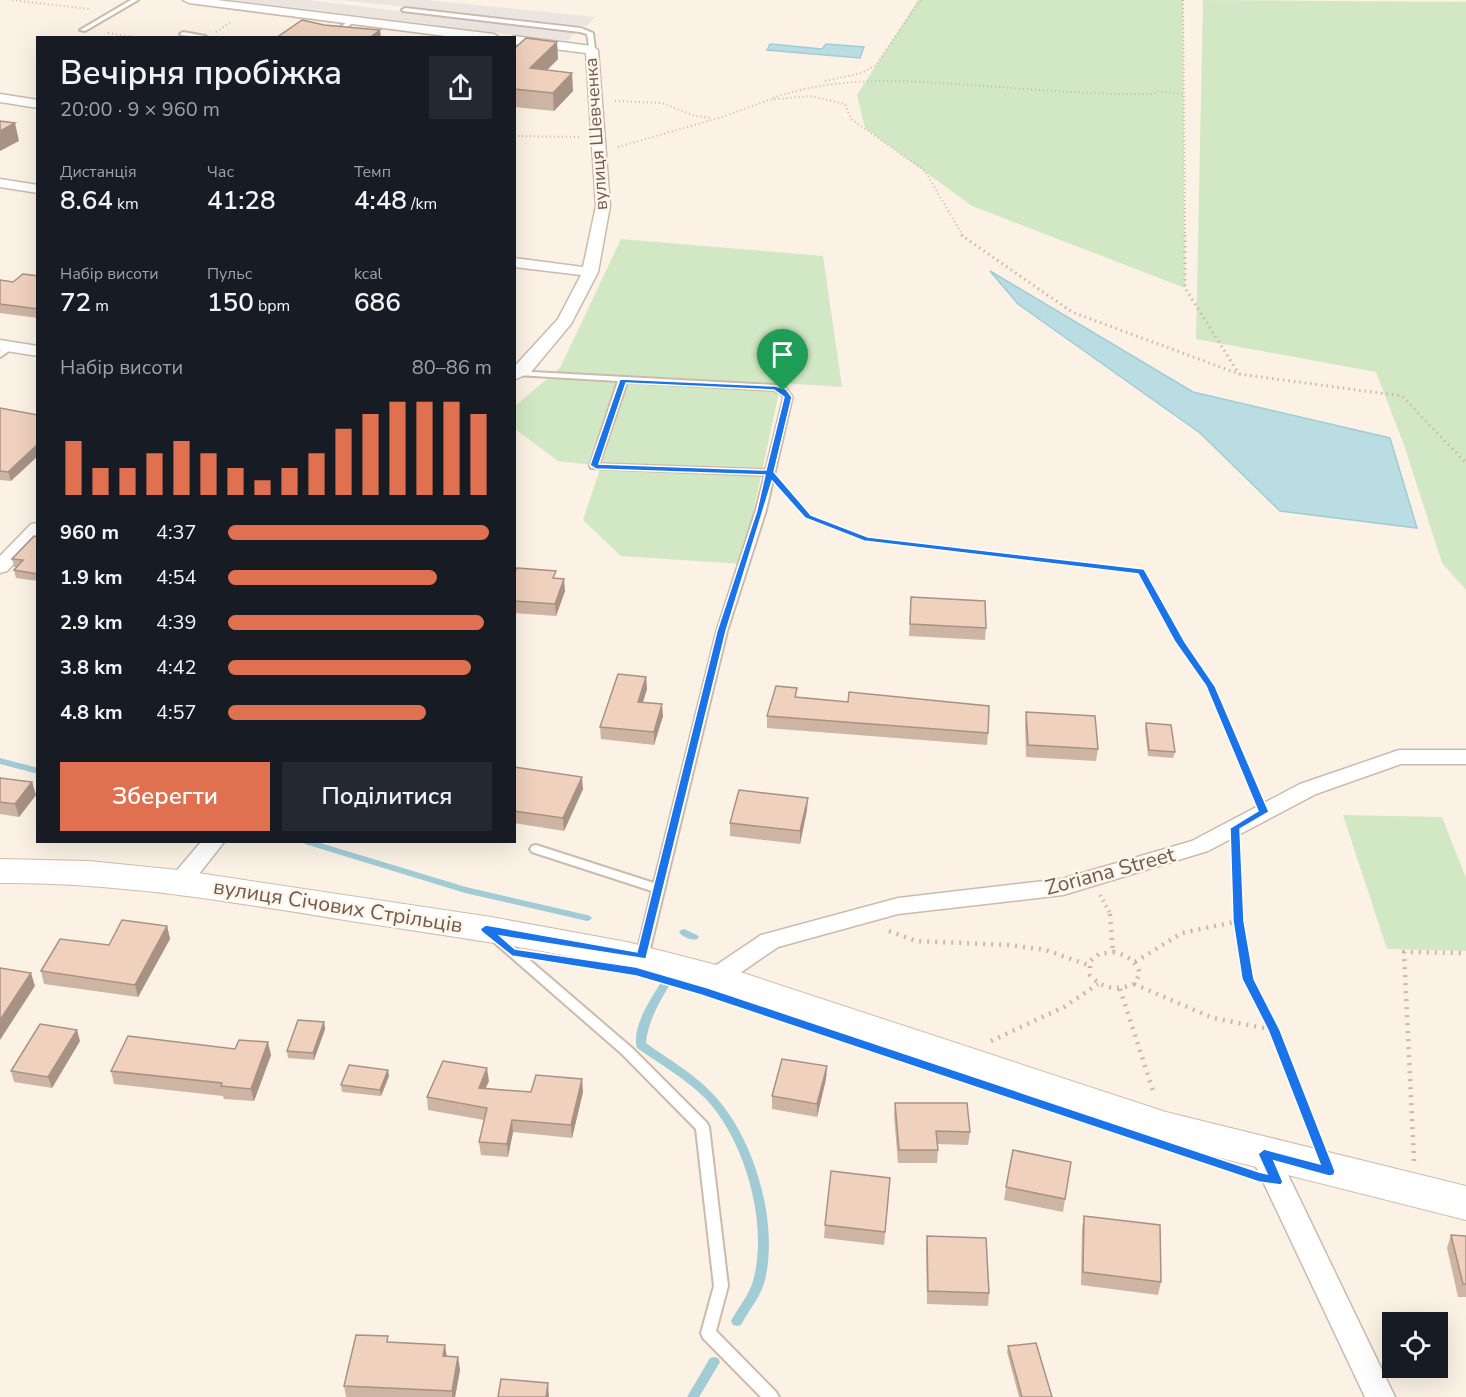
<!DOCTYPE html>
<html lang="uk">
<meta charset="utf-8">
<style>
:root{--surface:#171b24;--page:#242831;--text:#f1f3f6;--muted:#9ea1a6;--accent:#df7050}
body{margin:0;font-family:"Nunito Sans",sans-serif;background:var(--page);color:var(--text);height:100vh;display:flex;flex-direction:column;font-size:22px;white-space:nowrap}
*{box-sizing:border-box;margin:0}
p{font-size:20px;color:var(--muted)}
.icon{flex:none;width:33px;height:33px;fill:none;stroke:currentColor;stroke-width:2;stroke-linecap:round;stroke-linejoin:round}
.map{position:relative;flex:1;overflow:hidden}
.details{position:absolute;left:36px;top:36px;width:480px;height:807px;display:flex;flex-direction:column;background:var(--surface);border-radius:0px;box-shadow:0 6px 24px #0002}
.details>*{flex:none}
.controls{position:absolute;left:1382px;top:1312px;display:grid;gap:12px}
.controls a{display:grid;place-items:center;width:66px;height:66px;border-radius:0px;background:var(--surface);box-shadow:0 6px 24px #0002;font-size:30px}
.pin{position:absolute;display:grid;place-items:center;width:51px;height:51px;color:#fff;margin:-62px -26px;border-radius:50% 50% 50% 0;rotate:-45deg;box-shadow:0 0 6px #0007}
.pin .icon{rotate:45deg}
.round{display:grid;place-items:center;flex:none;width:63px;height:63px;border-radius:0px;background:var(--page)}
.summary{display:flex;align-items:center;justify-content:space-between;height:102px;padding:0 24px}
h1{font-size:33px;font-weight:600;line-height:45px}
.stats{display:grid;grid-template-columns:repeat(3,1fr);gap:9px;height:102px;padding:6px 24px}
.stats div{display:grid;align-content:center}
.stats b{font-size:26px;font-weight:600}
.stats small{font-size:16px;font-weight:400}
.stats p{font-size:16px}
.chart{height:168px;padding:12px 24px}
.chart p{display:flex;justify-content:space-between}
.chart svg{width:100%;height:108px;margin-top:6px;stroke:var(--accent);stroke-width:6}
.cta{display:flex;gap:12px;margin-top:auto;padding:12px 24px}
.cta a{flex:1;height:69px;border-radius:0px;background:var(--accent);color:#fff;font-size:24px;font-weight:600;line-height:69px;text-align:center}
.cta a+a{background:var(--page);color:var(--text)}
ul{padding:0 24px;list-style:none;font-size:20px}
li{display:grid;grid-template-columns:96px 72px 1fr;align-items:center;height:45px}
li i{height:15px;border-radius:8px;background:var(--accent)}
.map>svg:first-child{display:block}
.industrial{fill:#ebe5df}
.green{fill:#d2e8c4}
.water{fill:#badde3;stroke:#a1ccd5;stroke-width:1.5}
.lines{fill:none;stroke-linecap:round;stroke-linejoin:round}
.stream{fill:#a1ccd5;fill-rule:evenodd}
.lane-casing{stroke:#ccbaac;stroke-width:4}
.street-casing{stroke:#ccbaac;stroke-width:3}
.secondary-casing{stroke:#d1bcac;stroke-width:2}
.path-far3{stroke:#d4b5a1;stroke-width:2;stroke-dasharray:1 3;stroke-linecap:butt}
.path-far2{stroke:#d4b5a1;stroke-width:3;stroke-dasharray:1.5 4;stroke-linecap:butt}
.path-far1{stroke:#d4b5a1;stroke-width:4;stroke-dasharray:1.5 4.5;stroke-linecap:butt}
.path{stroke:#d4b5a1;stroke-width:4.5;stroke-dasharray:2 6;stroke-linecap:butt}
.lane{fill:#fff;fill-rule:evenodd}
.street{fill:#fff;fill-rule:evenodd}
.secondary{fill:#fff;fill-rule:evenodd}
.wall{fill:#ceb4a3}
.shaded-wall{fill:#a79285}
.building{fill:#efd1be;stroke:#a79285;stroke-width:1.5}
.route{fill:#1a73e8;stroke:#fff;stroke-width:1.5;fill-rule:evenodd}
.labels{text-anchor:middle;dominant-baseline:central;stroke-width:5;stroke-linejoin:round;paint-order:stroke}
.far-street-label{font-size:18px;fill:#72594b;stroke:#fef6eb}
.street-label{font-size:21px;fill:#72594b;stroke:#fef6eb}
</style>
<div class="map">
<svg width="1466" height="1397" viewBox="0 0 1466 1397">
<rect width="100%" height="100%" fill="#fbf2e5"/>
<g class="industrial">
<path d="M232,0H307L576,32L567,41Z"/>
<path d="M340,0H427L595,17L587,26Z"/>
</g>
<g class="green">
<path d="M918,0H1183L1185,288L972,206L865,128L857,95Z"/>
<path d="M1203,0L1466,2V590L1442,563L1404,445L1376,372L1196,339Z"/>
<path d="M621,239L823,256L842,387L781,383L742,564L621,556L583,520L601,466L558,461L515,429V406L560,368Z"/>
<path d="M1343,815L1442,817L1466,878V951L1387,949Z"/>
</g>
<g class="water">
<path d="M770,44L822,49L826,44L864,47L860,58L767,50Z"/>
<path d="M990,271L1193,392L1390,438L1417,528L1280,511L1200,433L1018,304Z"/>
</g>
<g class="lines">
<g class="stream">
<path d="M0,758L38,768V774L0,764Z"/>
<path d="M303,842H317L466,887L587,915L590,916L592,918L590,920L587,921L465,893L305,844Z"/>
<path d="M684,929L697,935L699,937L697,939C692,941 682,937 679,932L681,930Z"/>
<path d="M665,980L668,981L670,984C659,1003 648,1021 646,1043C668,1059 693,1073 712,1093C754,1136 779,1222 765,1280C761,1296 749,1310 741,1325L737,1326L733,1325L731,1321C738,1308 749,1295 753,1281C769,1224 745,1139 704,1097C684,1078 660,1064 637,1048C631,1028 651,998 662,981Z"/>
<path d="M714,1357L718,1358L720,1362L699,1397H687L710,1358Z"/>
</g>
<defs>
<g id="lane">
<path d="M131,0H138L85,31L80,30Z"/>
<path d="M405,8L581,28L593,33L595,50L590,51L587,34L580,32L403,11L402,10Z"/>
<path d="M351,19L356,20L334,38H326Z"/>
<path d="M183,32L205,36L208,38L181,35L180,34Z"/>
<path d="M8,345H14L15,347L0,357V351Z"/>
<path d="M514,371L775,385L786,389L792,397L766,510L727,631L648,957L646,960H638L636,957L652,891L532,852L530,849L532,846L536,845L654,883L717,631L756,510L765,475L591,468L590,466L618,381L517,375H514ZM627,382L774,390L780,393L784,397L766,470L599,464Z"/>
<path d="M493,931L497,932L632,1048L707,1123L709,1127L728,1286L716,1331L776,1392L779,1397H761L703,1338L701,1333L714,1286L696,1129L622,1054L489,938L487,935L489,932Z"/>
</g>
<g id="street">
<path d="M183,0H217L494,34L500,38H461L189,3Z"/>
<path d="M514,36L592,46L598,50L610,206L598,272L571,324L531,372L514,380V367L558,319L581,275L514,267V258L583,267L596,206L586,53L514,44V38H510Z"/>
<path d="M0,94L38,100V108L0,102Z"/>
<path d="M0,179L38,185V193L0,187Z"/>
<path d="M0,340L38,346V356L0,350Z"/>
<path d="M38,523V539L7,571L0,573V556L31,524Z"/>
<path d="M1399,750H1466V764H1401L1316,794L1208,851L1063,895L898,914L778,947L724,984L715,987L706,984L703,978L706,972L761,935L898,898L1062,879L1192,841L1300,784Z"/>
<path d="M201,842H224L188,888L180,890L172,888L168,882L172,876Z"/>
<path d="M1264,1143L1274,1146L1278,1154L1395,1397H1365L1250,1154L1254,1146Z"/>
</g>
<path id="secondary" d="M0,859L89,861L178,870L491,917L627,942L728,968L1166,1112L1466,1186V1220L1165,1144L705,988C591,955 474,940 357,922C238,903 121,882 0,883Z"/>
</defs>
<use href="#lane" class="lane-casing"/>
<use href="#street" class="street-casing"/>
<use href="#secondary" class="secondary-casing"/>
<g class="path-far3">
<path d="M12,0L89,9"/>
<path d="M1183,0L1185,236"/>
<path d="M216,32L232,21"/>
<path d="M108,33L141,38"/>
<path d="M825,81L862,73L876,65L921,0"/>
<path d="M773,98C842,74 914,81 985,86C1042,90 1098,95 1154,94L1156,91L1184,94"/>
<path d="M615,101L662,103L695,116L712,118"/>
<path d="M514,136L580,137"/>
<path d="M618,147L722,117L769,100L810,96L845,104L851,119L925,171L963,236"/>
</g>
<g class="path-far2">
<path d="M961,235L1072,312L1239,374L1402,396L1466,463"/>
<path d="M1185,235V288L1239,374"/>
<path d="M784,489L808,517L857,535"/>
</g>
<g class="path-far1">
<path d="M853,534L867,539L1141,571L1180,642L1211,686L1256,793"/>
<path d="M1236,850L1239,915"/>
<path d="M1100,895L1111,915"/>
</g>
<g class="path">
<path d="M1110,914L1113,952"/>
<path d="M1239,914L1248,979L1274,1030L1315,1136"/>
<path d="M889,931L916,941L1009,945L1046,950L1088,965"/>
<path d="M1113,952C1126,955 1136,960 1140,974L1134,984C1117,991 1102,989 1090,975V961L1099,954Z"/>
<path d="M1135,962L1182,933L1239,921"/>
<path d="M1134,984L1213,1018L1274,1030"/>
<path d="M1120,989L1154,1094"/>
<path d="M991,1041L1064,1007L1098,984"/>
<path d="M1414,1161L1404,952L1466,953"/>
</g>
<use href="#lane" class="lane"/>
<use href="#street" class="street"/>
<use href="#secondary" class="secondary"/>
</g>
<g class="wall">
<path d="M557,42L558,59L547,70L573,91L554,111L514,107V49Z"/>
<path d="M38,276V318L0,313V280L13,282Z"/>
<path d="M0,408L11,481L0,480Z"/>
<path d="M38,537V581L16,578L14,570L17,567H14L12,559Z"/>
<path d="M514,573L556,578L565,591L556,616L514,613Z"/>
<path d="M911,597L986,628L985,640L909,636Z"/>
<path d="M646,677L647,689L643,702L663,716L654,745L601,739L600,727Z"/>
<path d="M797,697L848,702L988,733L987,745L767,728V716Z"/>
<path d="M1026,712L1098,749L1096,761L1026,757L1025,725Z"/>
<path d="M1146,723L1175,752L1173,758L1148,756L1145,730Z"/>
<path d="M514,767L583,789L564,831L514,823Z"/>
<path d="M0,778L32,782L36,795L19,817L0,814Z"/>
<path d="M807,810L800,844L730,836V823Z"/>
<path d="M167,926L170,939L138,997L44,984L41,971Z"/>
<path d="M324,1022L325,1029L314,1060L288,1058L287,1051Z"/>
<path d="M80,1041L52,1088L14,1082L11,1071Z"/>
<path d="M271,1055L254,1101L224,1099L223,1096L114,1084L111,1071Z"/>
<path d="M827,1066L826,1079L817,1117L772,1109V1096Z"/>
<path d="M389,1076L381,1096L342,1092L341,1085Z"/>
<path d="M489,1081L485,1089L531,1092H583L572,1138L513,1132L508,1157L481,1155L479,1142L484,1120L428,1110L427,1097Z"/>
<path d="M895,1103L970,1132L968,1145L937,1144L938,1150L937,1163H898L894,1116Z"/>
<path d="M1071,1162L1063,1212L1004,1200L1006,1187Z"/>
<path d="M890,1178L884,1245L824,1238L825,1225Z"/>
<path d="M1084,1216L1161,1282L1158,1295L1081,1285L1082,1229Z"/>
<path d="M1451,1235L1466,1236V1297H1458L1447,1248Z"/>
<path d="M927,1236L989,1293L988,1306L927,1304L926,1249Z"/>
<path d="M389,1342L447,1356L458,1357L460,1370L455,1397H346L344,1386Z"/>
<path d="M1008,1346L1052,1397H1019L1007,1352Z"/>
</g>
<g class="shaded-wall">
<path d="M380,30L381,38H369Z"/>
<path d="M557,42L558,59L531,86L530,68Z"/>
<path d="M572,73L573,91L554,111L553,93Z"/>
<path d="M15,123L19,141L0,151V126Z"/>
<path d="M38,444V456L11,481L8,472Z"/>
<path d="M564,579L565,591L556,616L555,604Z"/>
<path d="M646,677L647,689L639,714L638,702Z"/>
<path d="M662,704L663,716L654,745V732Z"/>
<path d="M582,777L583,789L564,831L563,818Z"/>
<path d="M32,782L36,795L19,817L15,804Z"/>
<path d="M808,798L807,810L800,844V831Z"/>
<path d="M167,926L170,939L138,997L135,985Z"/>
<path d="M31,973L35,986L0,1040V1020Z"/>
<path d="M324,1022L325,1029L314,1060L313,1053Z"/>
<path d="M77,1030L80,1041L52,1088L48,1077Z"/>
<path d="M268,1042L271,1055L254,1101L251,1089Z"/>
<path d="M827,1066L826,1079L817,1117V1104Z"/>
<path d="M487,1068L489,1081L480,1101L479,1088Z"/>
<path d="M388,1070L389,1076L381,1096L380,1090Z"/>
<path d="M582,1079L583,1092L572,1138L571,1125Z"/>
<path d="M512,1120L513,1132L508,1157L507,1144Z"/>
<path d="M445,1345L447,1358L443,1356Z"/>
<path d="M458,1357L460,1370L455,1397H452V1391Z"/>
<path d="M548,1383L549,1397H546Z"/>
</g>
<g class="building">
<path d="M302,20L324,25L380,30L369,38H276Z"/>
<path d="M526,38L557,42L530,68L572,73L553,93L514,89V49Z"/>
<path d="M0,121L15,123L0,131Z"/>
<path d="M23,274L38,276V309L0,304V280L13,282Z"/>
<path d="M0,408L38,415V444L8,472L0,471Z"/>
<path d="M34,536L38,537V574L14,570L23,560L12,559Z"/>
<path d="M517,568L556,571L553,578L564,579L555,604L514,601V573Z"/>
<path d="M911,597L985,601L986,628L910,624Z"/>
<path d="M618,674L646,677L638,702L662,704L654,732L600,727Z"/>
<path d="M776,686L797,688L795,697L848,702L849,692L989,706L988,733L767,716Z"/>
<path d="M1026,712L1095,716L1098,749L1028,745Z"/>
<path d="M1146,723L1171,725L1175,752L1149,750Z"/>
<path d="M514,767L582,777L563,818L514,811Z"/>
<path d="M0,778L32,782L15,804L0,802Z"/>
<path d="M739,790L808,798L800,831L730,823Z"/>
<path d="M122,920L167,926L135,985L41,971L60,939L109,945Z"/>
<path d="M0,968L31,973L0,1020Z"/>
<path d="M298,1020L324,1022L313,1053L287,1051Z"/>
<path d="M40,1024L77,1030L48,1077L11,1071Z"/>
<path d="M128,1036L235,1049L239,1040L268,1042L251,1089L221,1086L222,1083L111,1071Z"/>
<path d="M782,1059L827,1066L817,1104L772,1096Z"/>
<path d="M443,1061L487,1068L479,1088L531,1092L536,1075L582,1079L571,1125L512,1120L507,1144L479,1142L487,1108L427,1097Z"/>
<path d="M349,1065L388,1070L380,1090L341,1085Z"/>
<path d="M895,1103H967L970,1132L936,1131L938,1150H899Z"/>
<path d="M1013,1150L1071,1162L1065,1199L1006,1187Z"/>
<path d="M831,1171L890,1178L885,1232L825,1225Z"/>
<path d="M1084,1216L1160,1225L1161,1282L1083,1272Z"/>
<path d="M1451,1235L1466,1236V1284H1463Z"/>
<path d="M927,1236L986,1238L989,1293L928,1291Z"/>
<path d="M356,1335L388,1336L387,1342L445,1345L443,1356L458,1357L452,1391L344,1386Z"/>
<path d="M1036,1343L1052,1397H1022L1008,1346Z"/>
<path d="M501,1379L548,1383L546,1397H498Z"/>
</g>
<path class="route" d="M620,379L775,386L786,389L792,397L774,472L811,515L868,537L1144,569L1185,642L1215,686L1269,812L1240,829L1244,921L1254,979L1280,1030L1335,1171L1334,1175L1329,1176L1274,1161L1283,1182L1281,1185L1259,1182L701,995L636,976L512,956L482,932L480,929L486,925L637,952L717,631L757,510L765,475L596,469L590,465ZM626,383L774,390L784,397L766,470L599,464ZM772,481L805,518L864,541L1138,574L1175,642L1206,686L1258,811L1230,828L1233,921L1242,979L1268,1030L1320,1164L1264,1149L1258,1154L1267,1174L1259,1172L708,988L636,967L515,949L500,936L646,959L726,631Z"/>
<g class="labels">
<g class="far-street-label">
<text transform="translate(596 134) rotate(-94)">вулиця Шевченка</text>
</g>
<g class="street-label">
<text transform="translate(1110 871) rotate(-15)">Zoriana Street</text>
<text transform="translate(338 906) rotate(9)">вулиця Січових Стрільців</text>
</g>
</g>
</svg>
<div class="controls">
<a><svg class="icon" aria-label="locate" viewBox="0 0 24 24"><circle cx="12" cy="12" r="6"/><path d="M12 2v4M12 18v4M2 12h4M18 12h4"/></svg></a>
</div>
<div class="pin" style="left:783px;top:391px;background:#1e9e55"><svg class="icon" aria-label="arrive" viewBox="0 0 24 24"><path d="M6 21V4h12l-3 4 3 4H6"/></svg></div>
<section class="details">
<div class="summary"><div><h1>Вечірня пробіжка</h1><p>20:00 · 9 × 960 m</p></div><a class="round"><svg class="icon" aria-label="share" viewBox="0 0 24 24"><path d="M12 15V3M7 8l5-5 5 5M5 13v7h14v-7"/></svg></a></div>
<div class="stats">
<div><p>Дистанція</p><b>8.64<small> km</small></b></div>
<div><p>Час</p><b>41:28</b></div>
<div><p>Темп</p><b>4:48<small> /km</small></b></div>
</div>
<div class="stats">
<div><p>Набір висоти</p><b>72<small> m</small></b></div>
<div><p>Пульс</p><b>150<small> bpm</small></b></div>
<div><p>kcal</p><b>686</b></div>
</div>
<div class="chart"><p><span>Набір висоти</span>80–86 m</p>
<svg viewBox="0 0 160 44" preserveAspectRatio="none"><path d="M5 44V22M15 44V33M25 44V33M35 44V27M45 44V22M55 44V27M65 44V33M75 44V38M85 44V33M95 44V27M105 44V17M115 44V11M125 44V6M135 44V6M145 44V6M155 44V11"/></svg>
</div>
<ul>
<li><b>960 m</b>4:37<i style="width:99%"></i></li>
<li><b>1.9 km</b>4:54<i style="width:79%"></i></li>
<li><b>2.9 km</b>4:39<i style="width:97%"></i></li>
<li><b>3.8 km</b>4:42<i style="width:92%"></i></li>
<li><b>4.8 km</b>4:57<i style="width:75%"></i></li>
</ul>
<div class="cta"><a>Зберегти</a><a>Поділитися</a></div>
</section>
</div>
